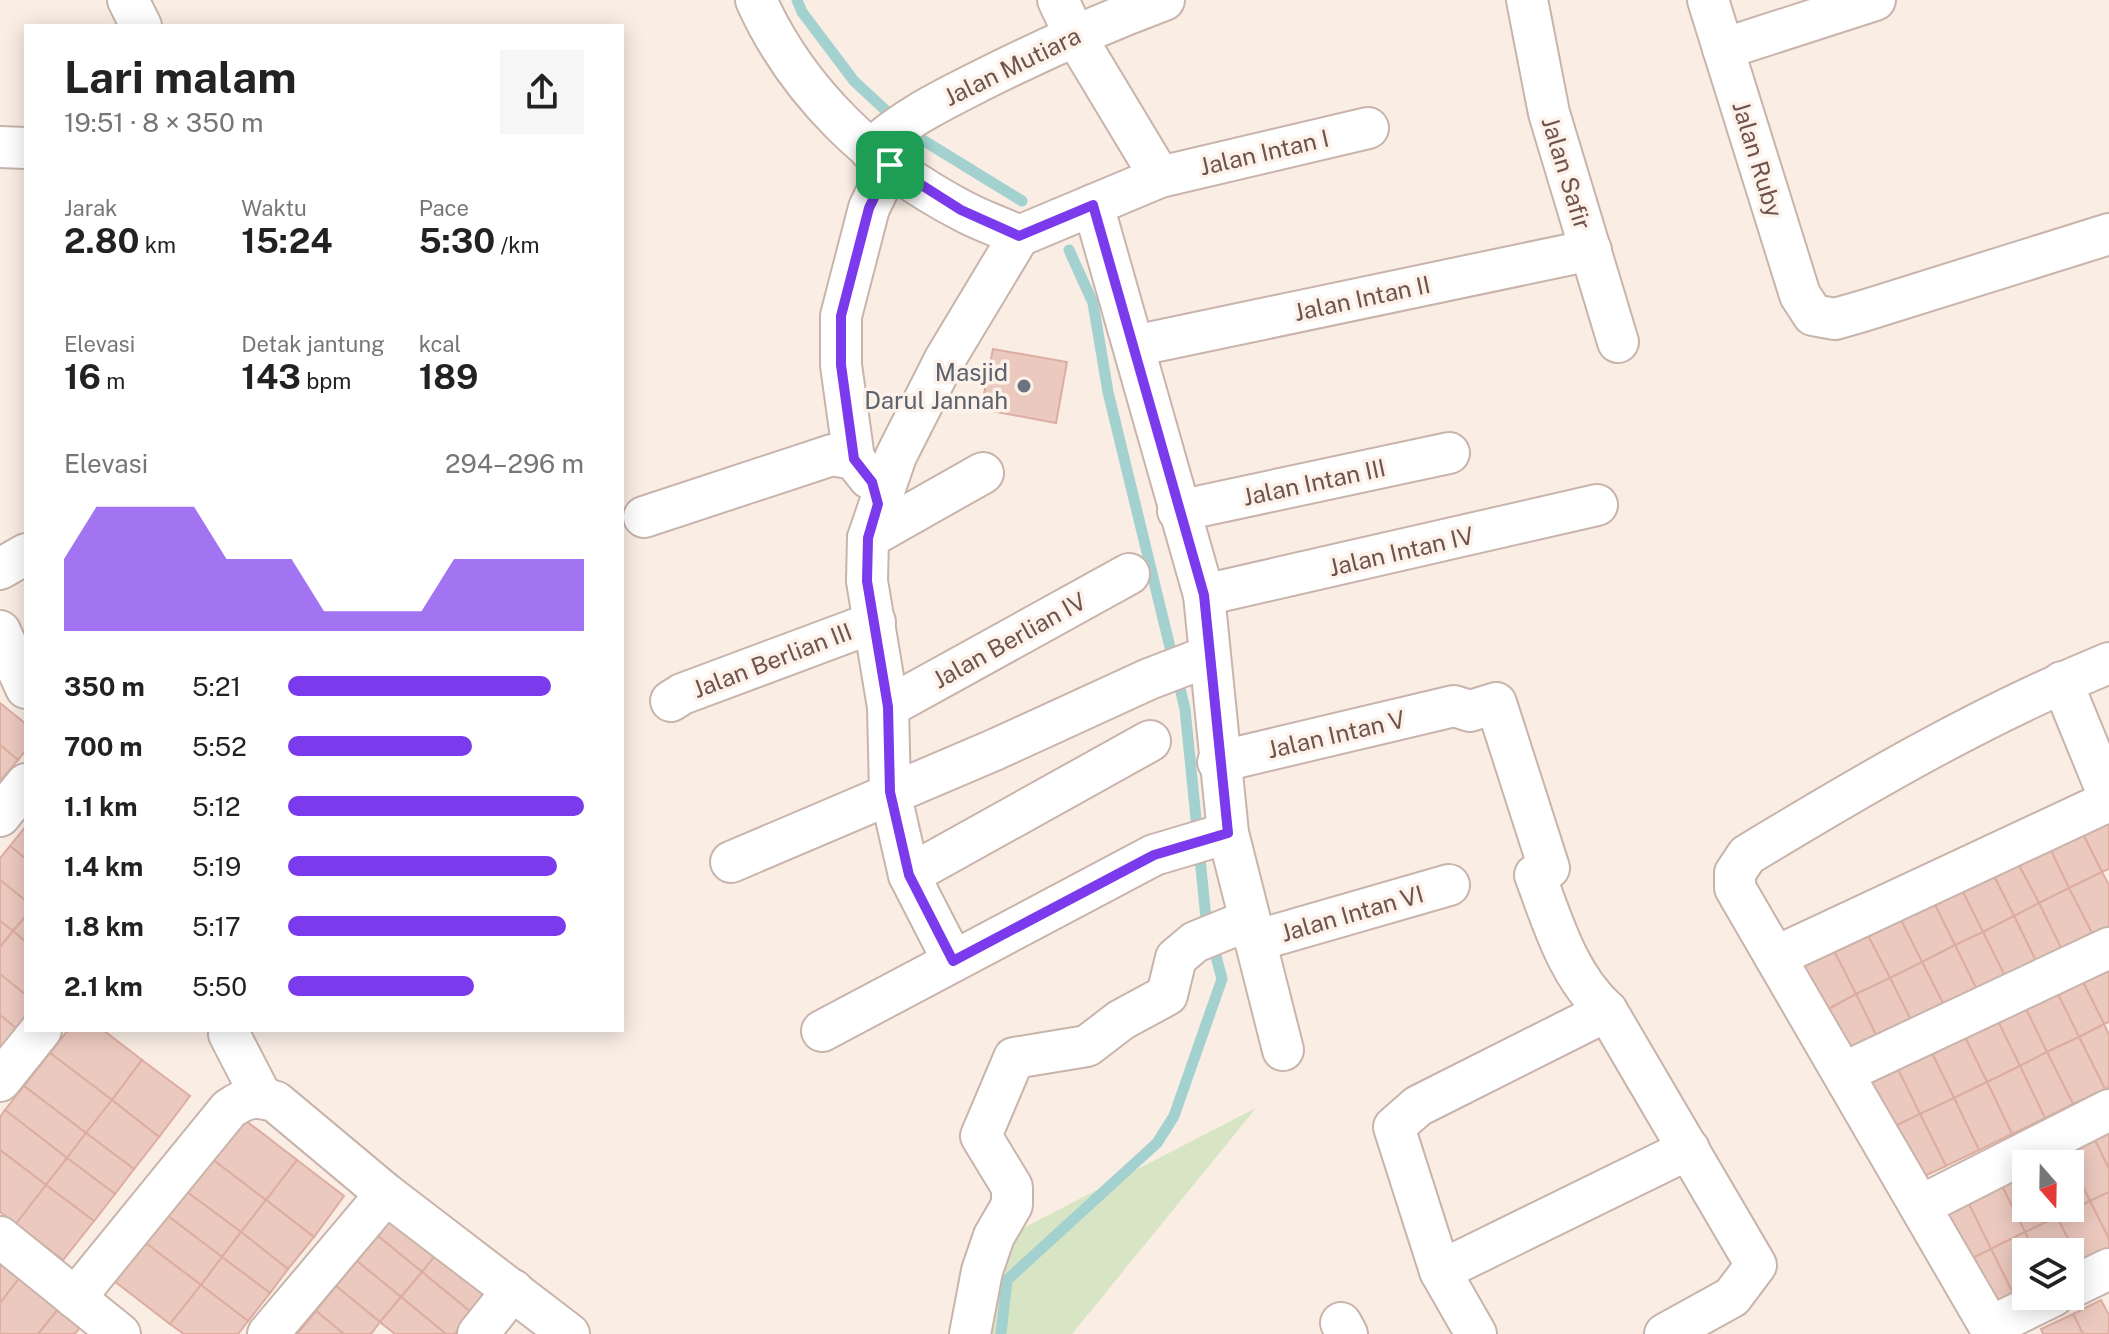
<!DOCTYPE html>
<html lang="id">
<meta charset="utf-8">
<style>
:root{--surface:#fff;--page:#f6f6f6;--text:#222;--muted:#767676;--accent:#7c3aed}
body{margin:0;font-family:"Public Sans",sans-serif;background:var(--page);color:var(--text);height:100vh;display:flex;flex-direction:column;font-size:30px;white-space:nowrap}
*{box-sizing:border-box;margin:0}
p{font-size:26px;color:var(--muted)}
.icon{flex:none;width:44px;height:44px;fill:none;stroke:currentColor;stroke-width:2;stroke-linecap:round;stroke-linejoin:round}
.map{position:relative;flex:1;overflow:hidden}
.sheet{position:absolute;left:24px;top:24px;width:600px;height:1008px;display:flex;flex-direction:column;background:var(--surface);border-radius:0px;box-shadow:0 4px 20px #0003}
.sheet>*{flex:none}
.needle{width:52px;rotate:160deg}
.tools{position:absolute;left:2012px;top:1150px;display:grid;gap:16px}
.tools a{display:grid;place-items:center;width:72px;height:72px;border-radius:0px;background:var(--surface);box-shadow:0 4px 20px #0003;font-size:40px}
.pin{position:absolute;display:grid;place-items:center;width:68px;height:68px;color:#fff;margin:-34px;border-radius:16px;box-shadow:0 4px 12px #0006}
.round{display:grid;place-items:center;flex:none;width:84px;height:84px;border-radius:0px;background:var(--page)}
.overview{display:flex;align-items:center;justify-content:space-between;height:136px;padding:0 40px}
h1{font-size:44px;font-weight:700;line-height:60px}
.stats{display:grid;grid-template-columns:repeat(3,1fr);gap:12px;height:136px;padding:8px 40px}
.stats div{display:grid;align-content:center}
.stats b{font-size:34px;font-weight:700}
.stats small{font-size:22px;font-weight:400}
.stats p{font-size:22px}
.chart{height:224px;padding:16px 40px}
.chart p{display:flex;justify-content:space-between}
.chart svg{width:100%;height:144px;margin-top:8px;fill:var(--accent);opacity:.7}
ul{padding:0 40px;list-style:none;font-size:26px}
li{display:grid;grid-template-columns:128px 96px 1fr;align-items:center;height:60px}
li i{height:20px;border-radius:10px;background:var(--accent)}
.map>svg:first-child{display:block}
.green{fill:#d7e5c4}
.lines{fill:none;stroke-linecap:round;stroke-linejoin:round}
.stream{stroke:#a2d1d0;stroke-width:11}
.building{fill:#ecc9bf;stroke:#ddada1;stroke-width:2}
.minor-casing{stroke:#c9b4ac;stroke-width:44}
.minor{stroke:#fff;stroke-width:40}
.route-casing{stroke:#fff;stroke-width:16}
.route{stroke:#7c3aed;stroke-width:10}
.worship-dot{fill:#6b7280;stroke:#fdf2ea;stroke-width:3}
.labels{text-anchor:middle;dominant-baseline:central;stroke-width:7;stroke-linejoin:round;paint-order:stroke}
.street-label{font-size:24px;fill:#6f534c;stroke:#fdf2ea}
.worship-label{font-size:24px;fill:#5b616d;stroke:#fdf2ea;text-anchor:end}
</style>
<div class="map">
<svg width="2109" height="1334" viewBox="0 0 2109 1334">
<rect width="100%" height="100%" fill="#f9ede4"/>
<path class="green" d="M1256,1108L1072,1334H987L1004,1238Z"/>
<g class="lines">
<g class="stream">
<path d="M797,0L802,12L854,81L895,119"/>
<path d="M908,131L1022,201"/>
<path d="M1001,1334L1007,1280L1157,1143L1174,1116L1222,979L1206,918L1185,709L1108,392L1093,303L1069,250"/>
</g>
</g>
<g class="building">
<path d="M993,349L1067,362L1056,423L981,409Z"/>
<path d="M0,703L26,724V750L18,760L0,745Z"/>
<path d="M0,745L18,760L0,781Z"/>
<path d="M2109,809V869L2102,872L2078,824Z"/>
<path d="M2078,824L2102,872L2069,888L2046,840Z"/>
<path d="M26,826V859L10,846Z"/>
<path d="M2046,840L2069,888L2039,903L2014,856Z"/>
<path d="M10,846L26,859V901L0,880V858Z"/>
<path d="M2014,856L2039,903L2014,916L1990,868Z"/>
<path d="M1990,868L2014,916L1983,932L1959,884Z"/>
<path d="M2102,872L2109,885V927L2093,935L2069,888Z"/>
<path d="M0,880L26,901V916L13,931L0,921Z"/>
<path d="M1959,884L1983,932L1955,945L1931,897Z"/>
<path d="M2069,888L2093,935L2062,950L2039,903Z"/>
<path d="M1931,897L1955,945L1922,962L1898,914Z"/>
<path d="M2039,903L2062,950L2037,963L2014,916Z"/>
<path d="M1898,914L1922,962L1890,978L1865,930Z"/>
<path d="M26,916V942L13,931Z"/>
<path d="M2014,916L2037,963L2006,978L1983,932Z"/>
<path d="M0,921L13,931L0,947Z"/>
<path d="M1865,930L1890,978L1856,994L1832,947Z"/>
<path d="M13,931L26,942V995L0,974V947Z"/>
<path d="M1983,932L2006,978L1978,992L1955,945Z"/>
<path d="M1955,945L1978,992L1946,1009L1922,962Z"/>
<path d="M1832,947L1856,994L1825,1011L1801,962Z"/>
<path d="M2109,957V1022L2104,1024L2077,970Z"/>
<path d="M1922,962L1946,1009L1913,1024L1890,978Z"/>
<path d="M2077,970L2104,1024L2079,1037L2052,982Z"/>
<path d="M0,974L26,995V1018L17,1029L0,1015Z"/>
<path d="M1890,978L1913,1024L1879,1041L1856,994Z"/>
<path d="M2052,982L2079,1037L2047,1052L2020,997Z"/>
<path d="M1856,994L1879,1041L1848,1057L1825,1011Z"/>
<path d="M2020,997L2047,1052L2020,1066L1993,1011Z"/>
<path d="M1993,1011L2020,1066L1987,1082L1960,1027Z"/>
<path d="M0,1015L17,1029L0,1049Z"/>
<path d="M2104,1024L2109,1035V1087L2105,1089L2079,1037Z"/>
<path d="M1960,1027L1987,1082L1954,1098L1927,1043Z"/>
<path d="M68,1030H103L142,1060L112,1100L50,1053Z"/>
<path d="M2079,1037L2105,1089L2073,1104L2047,1052Z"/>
<path d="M1927,1043L1954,1098L1920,1114L1893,1059Z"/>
<path d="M2047,1052L2073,1104L2045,1118L2020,1066Z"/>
<path d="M50,1053L112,1100L86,1133L24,1086Z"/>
<path d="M1893,1059L1920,1114L1889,1129L1862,1074Z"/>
<path d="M142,1060L190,1096L159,1137L112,1100Z"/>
<path d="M2020,1066L2045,1118L2012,1134L1987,1082Z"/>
<path d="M1987,1082L2012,1134L1979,1150L1954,1098Z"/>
<path d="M24,1086L86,1133L67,1158L5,1110Z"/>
<path d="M1954,1098L1979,1150L1946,1166L1920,1114Z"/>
<path d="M112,1100L159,1137L134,1169L86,1133Z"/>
<path d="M5,1110L67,1158L46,1185L0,1150V1117Z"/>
<path d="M236,1113L297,1160L266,1200L204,1153Z"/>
<path d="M1920,1114L1946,1166L1914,1181L1889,1129Z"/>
<path d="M2109,1124V1169L2091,1132Z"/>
<path d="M2091,1132L2109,1169V1192L2090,1201L2063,1146Z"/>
<path d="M86,1133L134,1169L115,1194L67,1158Z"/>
<path d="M2063,1146L2090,1201L2057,1217L2053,1208H2070V1164H2032Z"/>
<path d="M0,1150L46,1185L16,1224L0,1212Z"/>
<path d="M204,1153L266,1200L241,1232L179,1186Z"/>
<path d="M67,1158L115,1194L94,1221L46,1185Z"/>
<path d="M297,1160L344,1196L314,1237L266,1200Z"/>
<path d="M2026,1164V1208H2053L2057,1217L2025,1232L1998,1178Z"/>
<path d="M1998,1178L2025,1232L1991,1249L1964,1194Z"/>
<path d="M46,1185L94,1221L63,1260L16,1224Z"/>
<path d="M179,1186L241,1232L222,1257L160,1210Z"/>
<path d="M2109,1192V1239L2090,1201Z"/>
<path d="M1964,1194L1991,1249L1960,1264L1933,1209Z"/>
<path d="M266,1200L314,1237L288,1269L241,1232Z"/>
<path d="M2090,1201L2109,1239V1256L2083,1269L2057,1217Z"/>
<path d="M160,1210L222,1257L201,1285L139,1238Z"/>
<path d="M398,1211L442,1247L422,1272L378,1236Z"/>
<path d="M2057,1217L2083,1269L2070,1275V1252H2034L2025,1232Z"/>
<path d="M241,1232L288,1269L270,1293L222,1257Z"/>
<path d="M2025,1232L2034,1252H2026V1296L2017,1301L1991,1249Z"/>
<path d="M378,1236L422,1272L401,1297L357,1261Z"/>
<path d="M139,1238L201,1285L170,1324L109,1277Z"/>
<path d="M442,1247L493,1288L472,1313L422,1272Z"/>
<path d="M1991,1249L2017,1301L1985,1316L1960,1264Z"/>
<path d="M0,1253L25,1271L0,1303Z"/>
<path d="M222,1257L270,1293L248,1321L201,1285Z"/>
<path d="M357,1261L401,1297L380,1322L336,1286Z"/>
<path d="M25,1271L64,1302L38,1334H0V1303Z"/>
<path d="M422,1272L472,1313L455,1334H446L401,1297Z"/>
<path d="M201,1285L248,1321L238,1334H184L170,1324Z"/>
<path d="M336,1286L380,1322L371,1334H344L316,1311Z"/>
<path d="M401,1297L446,1334H395L380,1322Z"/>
<path d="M2101,1300L2109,1315V1334H2083L2073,1314Z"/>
<path d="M64,1302L86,1319L75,1334H38Z"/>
<path d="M316,1311L344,1334H297Z"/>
<path d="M2073,1314L2083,1334H2043L2041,1329Z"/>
</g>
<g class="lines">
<defs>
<g id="minor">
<path d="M128,0L141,26"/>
<path d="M756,0C797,92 874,165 963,211C981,221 1001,227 1019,236L1160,177L1368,128"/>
<path d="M1058,0L1074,34L1160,177"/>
<path d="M1527,0L1549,113L1618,342"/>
<path d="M1708,0L1800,295L1813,315L1835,319L1863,311L2109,234"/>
<path d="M1723,49L1875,0"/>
<path d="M0,147L26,148"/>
<path d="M870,150C904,118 943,100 984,79C1044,49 1102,23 1164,0"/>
<path d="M1093,205L1204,595L1228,833L1283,1050"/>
<path d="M1134,346L1591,250"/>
<path d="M854,459L841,365V316L869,208L890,165"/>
<path d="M1178,511L1449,453"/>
<path d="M644,517L832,455L854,459L869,478"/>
<path d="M868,538L983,473"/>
<path d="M0,569L26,554"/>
<path d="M1204,595L1597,505"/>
<path d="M0,631L26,688"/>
<path d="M2062,682L2109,797"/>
<path d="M671,701L682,694L875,622"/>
<path d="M888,707L1129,574"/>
<path d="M1218,762L1454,706L1470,711L1496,703L1549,868L1535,875C1553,923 1568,976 1607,1011L1756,1265L1732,1297L1665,1334"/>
<path d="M0,816L26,784"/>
<path d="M731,862L994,750L1149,679L1209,656"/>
<path d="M909,875L1150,741"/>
<path d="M1255,941L1449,885"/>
<path d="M1775,957L2109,801"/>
<path d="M953,961L909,875L890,792L888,707L867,581L868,538L896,456L945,359L1019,236"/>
<path d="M822,1031L1154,855L1228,833"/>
<path d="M229,1034L261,1096"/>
<path d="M1843,1073L2109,948"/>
<path d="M0,1081L41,1030"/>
<path d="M1920,1206L2109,1110"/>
<path d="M0,1237L120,1334"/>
<path d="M1440,1271L1689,1149"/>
<path d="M2070,1288L2109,1269"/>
<path d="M75,1298L229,1109C246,1097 256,1095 276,1102L386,1194L569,1334"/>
<path d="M1341,1323L1347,1334"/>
<path d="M1990,1327L2053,1296"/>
<path d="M268,1334L386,1194"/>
<path d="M478,1334L513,1290"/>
<path d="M970,1334L982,1271L994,1236L1012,1205V1187L981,1136L1014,1058L1087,1046L1121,1020L1167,995L1176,958L1195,942L1249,920"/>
<path d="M1476,1334L1440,1271L1394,1127L1418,1106L1607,1011"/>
<path d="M1994,1334L1735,888V873L1747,855C1864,784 1982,715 2109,663"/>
</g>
</defs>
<use href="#minor" class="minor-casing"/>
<use href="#minor" class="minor"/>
</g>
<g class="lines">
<defs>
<path id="route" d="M890,165L961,210L1019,236L1093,205L1204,595L1228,833L1154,855L953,961L909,875L890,792L888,707L867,581L868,538L878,504L872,482L854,459L841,365V316L869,208Z"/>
</defs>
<use href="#route" class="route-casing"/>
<use href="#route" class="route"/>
</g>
<circle class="worship-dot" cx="1024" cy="386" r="8"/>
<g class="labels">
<g class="street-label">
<text transform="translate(1012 66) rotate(-26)">Jalan Mutiara</text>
<text transform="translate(1264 152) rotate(-13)">Jalan Intan I</text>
<text transform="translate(1758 159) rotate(73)">Jalan Ruby</text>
<text transform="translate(1567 173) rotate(73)">Jalan Safir</text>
<text transform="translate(1362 298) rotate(-12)">Jalan Intan II</text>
<text transform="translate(1314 482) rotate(-12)">Jalan Intan III</text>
<text transform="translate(1401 551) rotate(-13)">Jalan Intan IV</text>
<text transform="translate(1009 640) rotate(-29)">Jalan Berlian IV</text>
<text transform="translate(772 660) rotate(-21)">Jalan Berlian III</text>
<text transform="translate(1336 734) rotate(-13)">Jalan Intan V</text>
<text transform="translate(1352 913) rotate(-16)">Jalan Intan VI</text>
</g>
<g class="worship-label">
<text x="1008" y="372">Masjid<tspan x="1008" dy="28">Darul Jannah</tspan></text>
</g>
</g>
</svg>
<div class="tools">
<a><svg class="needle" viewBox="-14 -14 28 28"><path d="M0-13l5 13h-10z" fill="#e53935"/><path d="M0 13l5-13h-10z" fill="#767676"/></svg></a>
<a><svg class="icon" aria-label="layers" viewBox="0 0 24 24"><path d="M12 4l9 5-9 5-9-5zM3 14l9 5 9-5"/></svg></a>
</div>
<div class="pin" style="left:890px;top:165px;background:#1e9e55"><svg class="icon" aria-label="arrive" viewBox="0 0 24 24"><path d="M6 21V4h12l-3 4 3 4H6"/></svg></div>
<section class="sheet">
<div class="overview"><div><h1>Lari malam</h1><p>19:51 · 8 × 350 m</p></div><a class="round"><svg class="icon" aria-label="share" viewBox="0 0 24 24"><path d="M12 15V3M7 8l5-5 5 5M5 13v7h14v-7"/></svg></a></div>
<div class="stats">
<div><p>Jarak</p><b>2.80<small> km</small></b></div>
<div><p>Waktu</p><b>15:24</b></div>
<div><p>Pace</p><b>5:30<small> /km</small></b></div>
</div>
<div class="stats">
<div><p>Elevasi</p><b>16<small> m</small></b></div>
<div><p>Detak jantung</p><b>143<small> bpm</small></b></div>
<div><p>kcal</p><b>189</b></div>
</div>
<div class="chart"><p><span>Elevasi</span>294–296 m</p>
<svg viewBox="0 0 160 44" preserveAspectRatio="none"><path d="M0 44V22L10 6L20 6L30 6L40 6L50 22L60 22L70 22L80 38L90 38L100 38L110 38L120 22L130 22L140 22L150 22L160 22V44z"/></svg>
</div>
<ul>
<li><b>350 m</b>5:21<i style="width:89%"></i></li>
<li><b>700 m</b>5:52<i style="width:62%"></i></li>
<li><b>1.1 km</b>5:12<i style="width:100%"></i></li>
<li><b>1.4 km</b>5:19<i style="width:91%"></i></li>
<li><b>1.8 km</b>5:17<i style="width:94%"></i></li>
<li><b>2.1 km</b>5:50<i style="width:63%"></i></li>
</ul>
</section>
</div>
